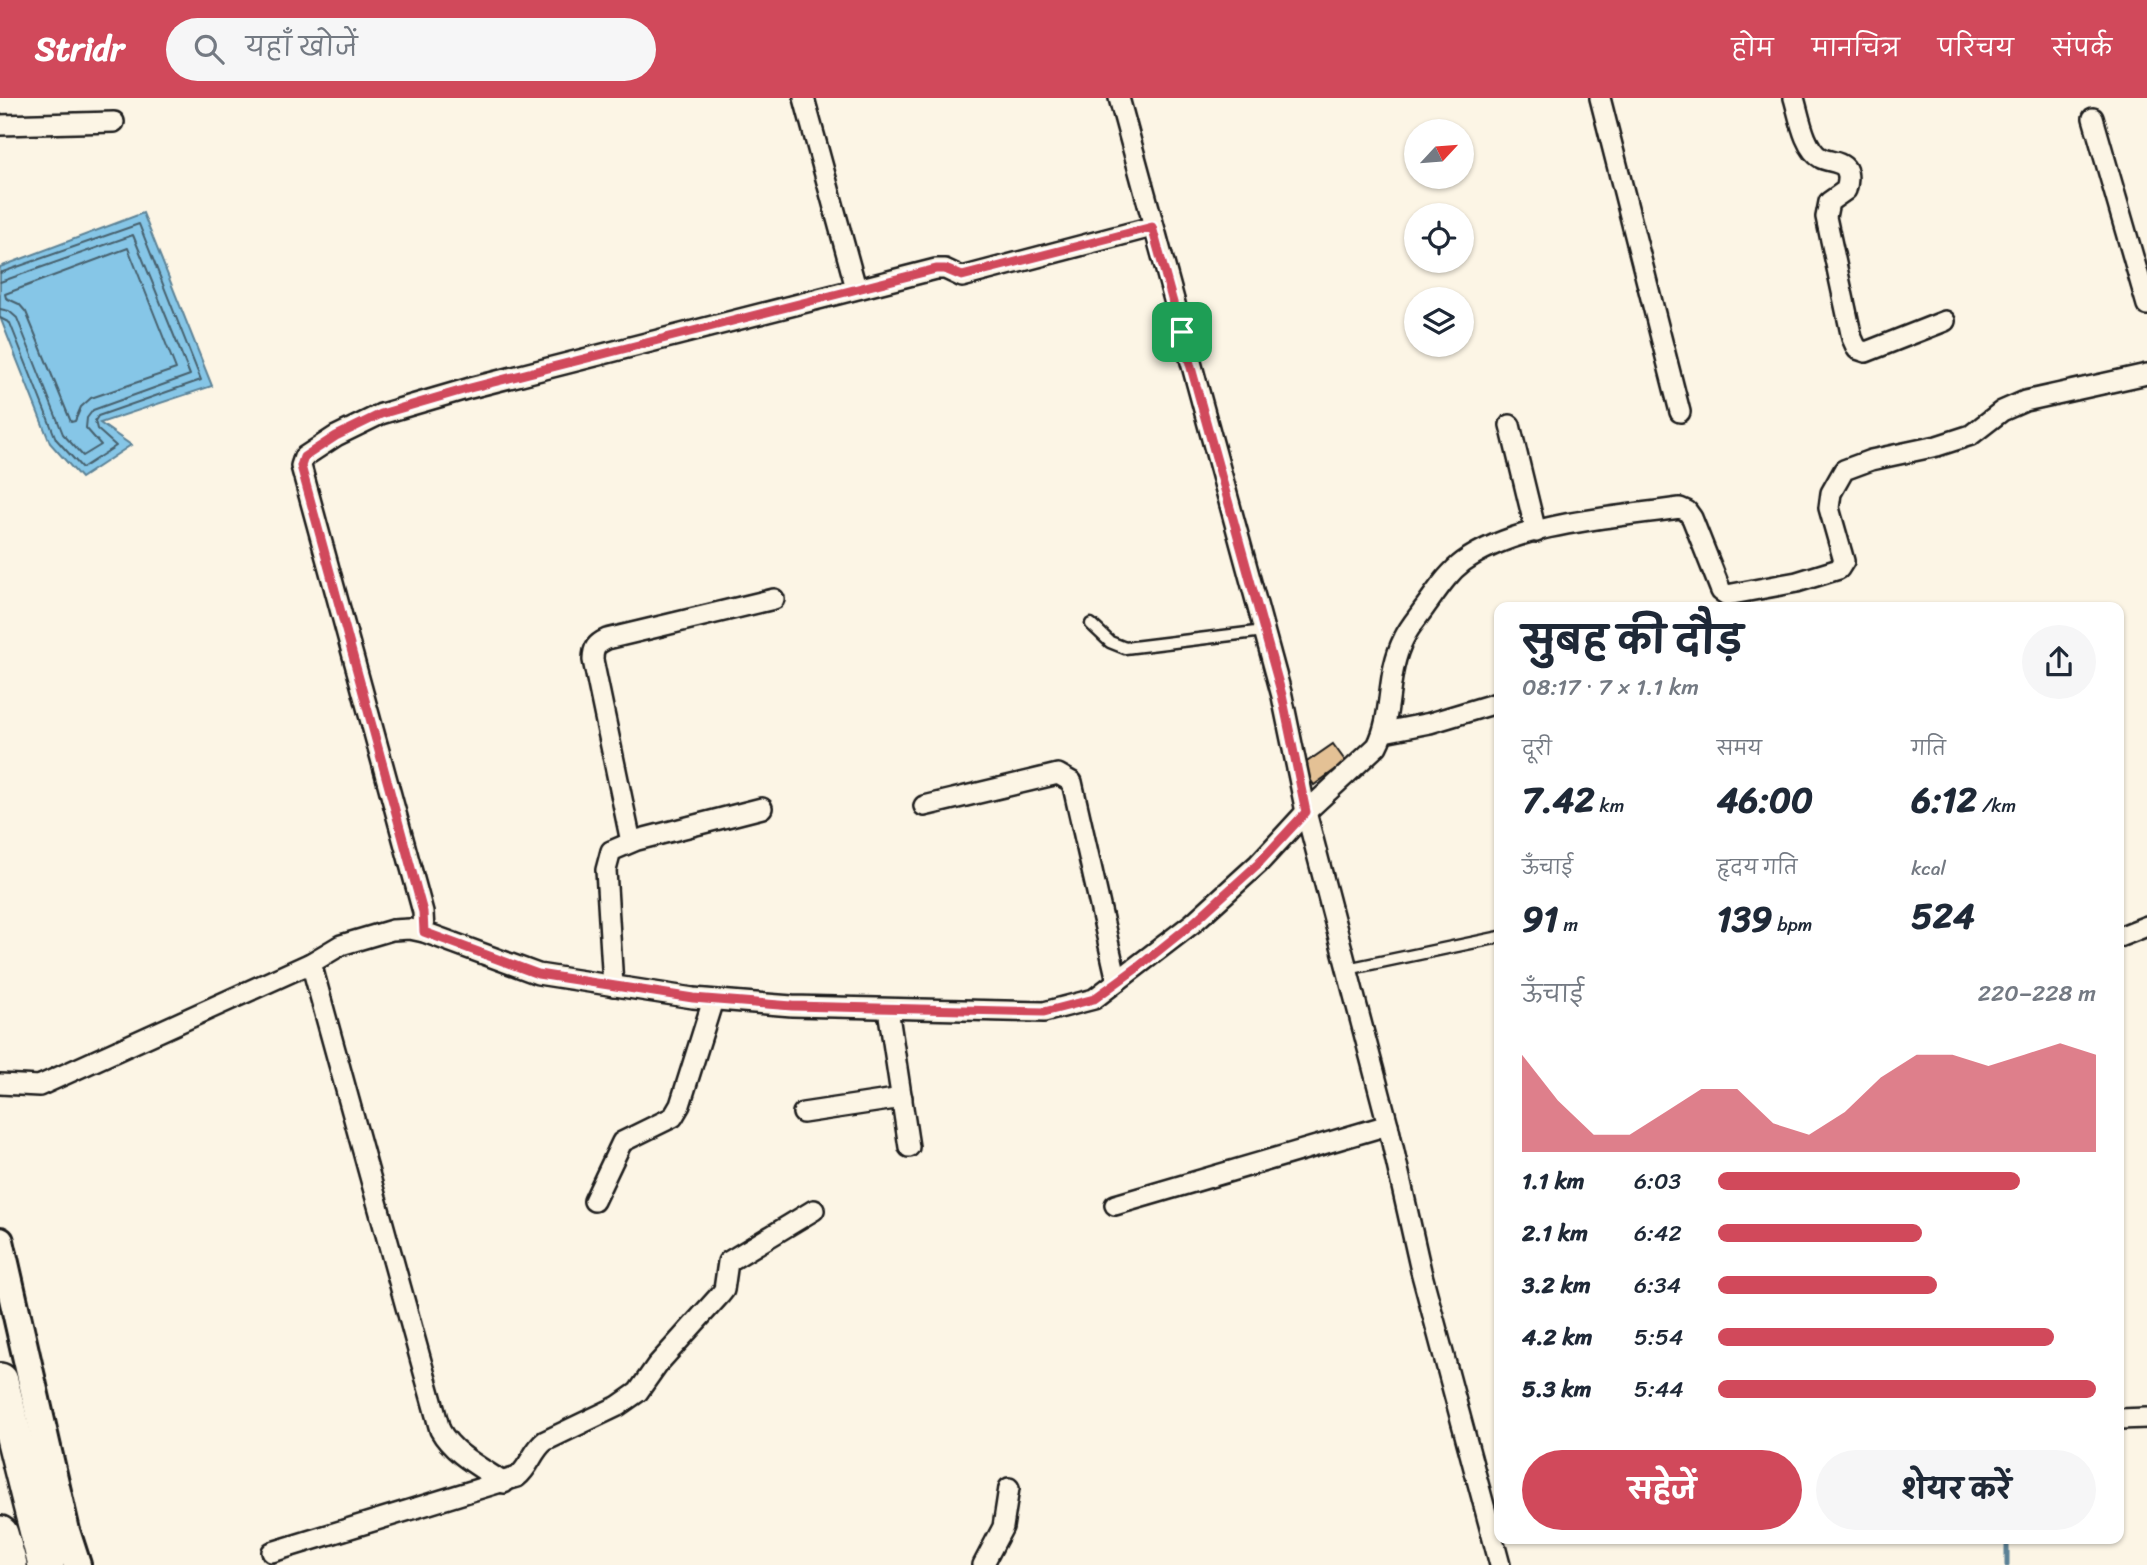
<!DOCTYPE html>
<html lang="hi">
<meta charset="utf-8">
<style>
:root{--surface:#fff;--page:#f6f6f7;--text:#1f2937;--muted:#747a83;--accent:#d1495b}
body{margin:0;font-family:Sriracha,"Playpen Sans Deva",sans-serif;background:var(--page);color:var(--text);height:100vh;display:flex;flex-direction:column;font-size:26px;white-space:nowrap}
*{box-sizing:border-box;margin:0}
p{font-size:23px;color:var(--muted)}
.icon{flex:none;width:38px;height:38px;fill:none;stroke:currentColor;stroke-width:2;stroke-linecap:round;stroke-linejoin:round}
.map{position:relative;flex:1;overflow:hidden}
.panel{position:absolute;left:1494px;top:504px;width:630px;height:942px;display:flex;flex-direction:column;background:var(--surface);border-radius:14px;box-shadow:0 2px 5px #0004}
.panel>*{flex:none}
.needle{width:46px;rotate:64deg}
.controls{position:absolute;left:1404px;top:21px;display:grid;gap:14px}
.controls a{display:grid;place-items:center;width:70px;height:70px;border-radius:50%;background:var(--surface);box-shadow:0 2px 5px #0004;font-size:35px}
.pin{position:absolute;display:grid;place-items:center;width:60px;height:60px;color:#fff;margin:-30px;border-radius:14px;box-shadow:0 4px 10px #0006}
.round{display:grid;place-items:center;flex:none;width:74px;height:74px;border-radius:37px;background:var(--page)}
.summary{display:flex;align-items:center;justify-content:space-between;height:119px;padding:0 28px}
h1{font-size:38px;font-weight:700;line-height:52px}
.metrics{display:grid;grid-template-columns:repeat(3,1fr);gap:10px;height:119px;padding:7px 28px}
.metrics div{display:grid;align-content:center}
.metrics b{font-size:35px;font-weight:700}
.metrics small{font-size:19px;font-weight:400}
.metrics p{font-size:19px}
.chart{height:196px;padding:14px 28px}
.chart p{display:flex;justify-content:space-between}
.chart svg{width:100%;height:126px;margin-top:7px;fill:var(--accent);opacity:.7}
.action{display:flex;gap:14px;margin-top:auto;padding:14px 28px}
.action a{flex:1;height:80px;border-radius:42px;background:var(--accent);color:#fff;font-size:28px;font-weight:700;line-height:80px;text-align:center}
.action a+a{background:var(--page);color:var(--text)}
ul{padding:0 28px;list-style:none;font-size:23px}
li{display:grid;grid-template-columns:112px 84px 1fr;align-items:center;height:52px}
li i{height:18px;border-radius:9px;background:var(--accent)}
header{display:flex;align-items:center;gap:42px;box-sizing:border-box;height:98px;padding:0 35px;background:var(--accent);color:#fff}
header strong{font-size:33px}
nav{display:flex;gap:38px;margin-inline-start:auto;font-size:24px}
.search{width:490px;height:63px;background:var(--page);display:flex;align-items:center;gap:18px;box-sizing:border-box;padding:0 24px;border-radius:38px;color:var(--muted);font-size:26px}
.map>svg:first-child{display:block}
.water{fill:#86c6e7;stroke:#5c8296;stroke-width:2}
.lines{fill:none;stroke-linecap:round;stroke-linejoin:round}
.shore{stroke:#46606d;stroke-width:2}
.stream{stroke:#5c8296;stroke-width:5}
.building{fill:#e4c195;stroke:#1c1c1c;stroke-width:2}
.lane-casing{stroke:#1c1c1c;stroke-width:15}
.street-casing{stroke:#1c1c1c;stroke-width:24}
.secondary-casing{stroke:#1c1c1c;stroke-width:32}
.highway-casing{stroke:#1c1c1c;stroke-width:40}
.lane{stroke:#fcf5e5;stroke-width:10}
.street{stroke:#fcf5e5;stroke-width:19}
.secondary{stroke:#fcf5e5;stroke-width:26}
.highway{stroke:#fcf5e5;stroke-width:35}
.route-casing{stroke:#fff;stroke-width:14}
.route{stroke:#d1495b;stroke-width:9}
</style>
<header>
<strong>Stridr</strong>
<div class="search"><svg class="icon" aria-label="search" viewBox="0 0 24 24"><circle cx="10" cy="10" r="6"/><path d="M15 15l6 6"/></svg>यहाँ खोजें</div>
<nav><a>होम</a><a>मानचित्र</a><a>परिचय</a><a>संपर्क</a></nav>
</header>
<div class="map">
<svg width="2147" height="1467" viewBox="0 0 2147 1467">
<rect width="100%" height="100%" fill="#fcf5e5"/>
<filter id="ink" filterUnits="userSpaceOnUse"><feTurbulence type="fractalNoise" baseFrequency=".0143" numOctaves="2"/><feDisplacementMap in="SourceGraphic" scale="14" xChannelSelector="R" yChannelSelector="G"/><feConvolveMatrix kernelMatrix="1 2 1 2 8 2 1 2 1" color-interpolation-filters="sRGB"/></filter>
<g filter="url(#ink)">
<path class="water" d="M143,115L212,288L100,325L131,347L81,380L50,345L0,219V169Z"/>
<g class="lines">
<g class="shore">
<path d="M128,150L176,271L91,300L81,309L75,323L71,324L26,214L19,206L6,200L5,196Z"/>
<path d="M0,175L139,126L201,282L98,318L95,323L97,331L116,348L82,370L56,341L10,225L0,220"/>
<path d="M0,184L133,137L190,277L93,312L87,320L86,330L101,347L83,358L63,336L17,220L9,213L0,211"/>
</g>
<path class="stream" d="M2007,1440V1467"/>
</g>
<path class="building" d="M1333,646L1346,664L1314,687L1301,668Z"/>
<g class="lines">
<defs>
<g id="lane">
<path d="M1091,526L1110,544L1125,550L1264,533"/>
<path d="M1347,871L1500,839"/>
</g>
<g id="street">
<path d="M804,0L856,190"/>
<path d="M1119,0L1282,598L1306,714L1388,1027L1421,1173L1500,1467"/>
<path d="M1600,0L1680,314"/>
<path d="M1794,0C1799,16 1804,51 1821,60C1828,64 1841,63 1846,71C1849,77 1848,86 1846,92L1829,104L1826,119L1852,240L1857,251L1866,254L1945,223"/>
<path d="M2093,20L2147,207"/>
<path d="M0,27L114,24"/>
<path d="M1510,327L1536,434"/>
<path d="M1384,634L1430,625L1500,604"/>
<path d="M924,708L1058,676L1072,684L1117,883"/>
<path d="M631,744L593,562C593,550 596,546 607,541L774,501"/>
<path d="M424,834L423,814L301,368L304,359L336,338L381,316L470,290L936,171H945L962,179L1152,129"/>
<path d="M2119,839L2147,828"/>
<path d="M311,865L440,1332C453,1356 482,1370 504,1385"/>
<path d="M613,888L606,772L611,753L637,742L762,710"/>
<path d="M888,911L909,1049"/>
<path d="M0,986L39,988L311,865L341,847L392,832L410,831L424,834L538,876L693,900L792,908L1044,914L1094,901L1193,825L1258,766L1306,714L1377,648C1394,615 1385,577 1404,540C1409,529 1418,519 1425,509C1437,493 1447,476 1463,464C1516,425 1616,419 1680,410L1687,413L1692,420L1721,493L1727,497L1797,484L1839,471L1844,463L1829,410L1831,395L1844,372L1871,362L1937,348L1971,337L2002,313L2025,303L2147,276"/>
<path d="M803,1015L902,1000"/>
<path d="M594,1103L622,1044L673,1019L680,1007L713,902"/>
<path d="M1115,1107L1388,1027"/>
<path d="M2119,1321L2147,1320"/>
<path d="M272,1454L517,1379C530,1369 532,1353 545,1343L618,1308L638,1294L657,1267L720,1197L724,1192L728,1164L814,1112"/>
<path d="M983,1467L1003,1429L1009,1390"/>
</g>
<path id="secondary" d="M0,1143L66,1433L77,1467"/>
<g id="highway">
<path d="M0,1283L46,1467"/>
<path d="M0,1436L9,1467"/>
</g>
</defs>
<use href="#lane" class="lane-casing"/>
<use href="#street" class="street-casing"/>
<use href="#secondary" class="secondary-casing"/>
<use href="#highway" class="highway-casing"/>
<use href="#lane" class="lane"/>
<use href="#street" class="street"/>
<use href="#secondary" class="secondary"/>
<use href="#highway" class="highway"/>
</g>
</g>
<g class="lines" filter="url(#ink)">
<defs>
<path id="route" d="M1152,129L1282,597L1306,714L1258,766L1193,825L1138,869L1094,901L1044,914L792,908L693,900L538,876L424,834L423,814L301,368L304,359L336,338L381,316L470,290L936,171H945L962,178Z"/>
</defs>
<use href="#route" class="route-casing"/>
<use href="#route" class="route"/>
</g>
</svg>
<div class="controls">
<a><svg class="needle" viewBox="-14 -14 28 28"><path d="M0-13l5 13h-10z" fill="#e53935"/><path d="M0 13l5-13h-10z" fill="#747a83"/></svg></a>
<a><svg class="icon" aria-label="locate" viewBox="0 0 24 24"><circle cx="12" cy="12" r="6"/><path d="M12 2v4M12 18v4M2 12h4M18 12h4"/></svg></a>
<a><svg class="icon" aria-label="layers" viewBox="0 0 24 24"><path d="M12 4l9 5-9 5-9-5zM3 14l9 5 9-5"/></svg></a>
</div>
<div class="pin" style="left:1182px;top:234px;background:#1e9e55"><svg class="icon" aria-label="arrive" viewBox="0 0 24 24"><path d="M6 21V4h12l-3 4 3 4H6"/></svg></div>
<section class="panel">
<div class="summary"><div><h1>सुबह की दौड़</h1><p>08:17 · 7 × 1.1 km</p></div><a class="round"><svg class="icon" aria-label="share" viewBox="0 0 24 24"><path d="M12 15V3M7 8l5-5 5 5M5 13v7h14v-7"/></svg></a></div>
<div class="metrics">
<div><p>दूरी</p><b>7.42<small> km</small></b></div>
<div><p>समय</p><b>46:00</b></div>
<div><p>गति</p><b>6:12<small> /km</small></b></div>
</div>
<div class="metrics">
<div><p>ऊँचाई</p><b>91<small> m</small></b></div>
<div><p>हृदय गति</p><b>139<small> bpm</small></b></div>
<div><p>kcal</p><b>524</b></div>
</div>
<div class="chart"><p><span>ऊँचाई</span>220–228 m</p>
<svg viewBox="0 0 160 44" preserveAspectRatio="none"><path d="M0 44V10L10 26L20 38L30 38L40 30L50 22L60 22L70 34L80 38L90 30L100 18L110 10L120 10L130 14L140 10L150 6L160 10V44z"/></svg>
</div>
<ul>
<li><b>1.1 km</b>6:03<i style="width:80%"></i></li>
<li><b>2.1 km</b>6:42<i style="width:54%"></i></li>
<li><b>3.2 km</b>6:34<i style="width:58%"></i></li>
<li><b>4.2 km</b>5:54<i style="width:89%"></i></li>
<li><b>5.3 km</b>5:44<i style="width:100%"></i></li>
</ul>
<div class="action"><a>सहेजें</a><a>शेयर करें</a></div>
</section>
</div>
